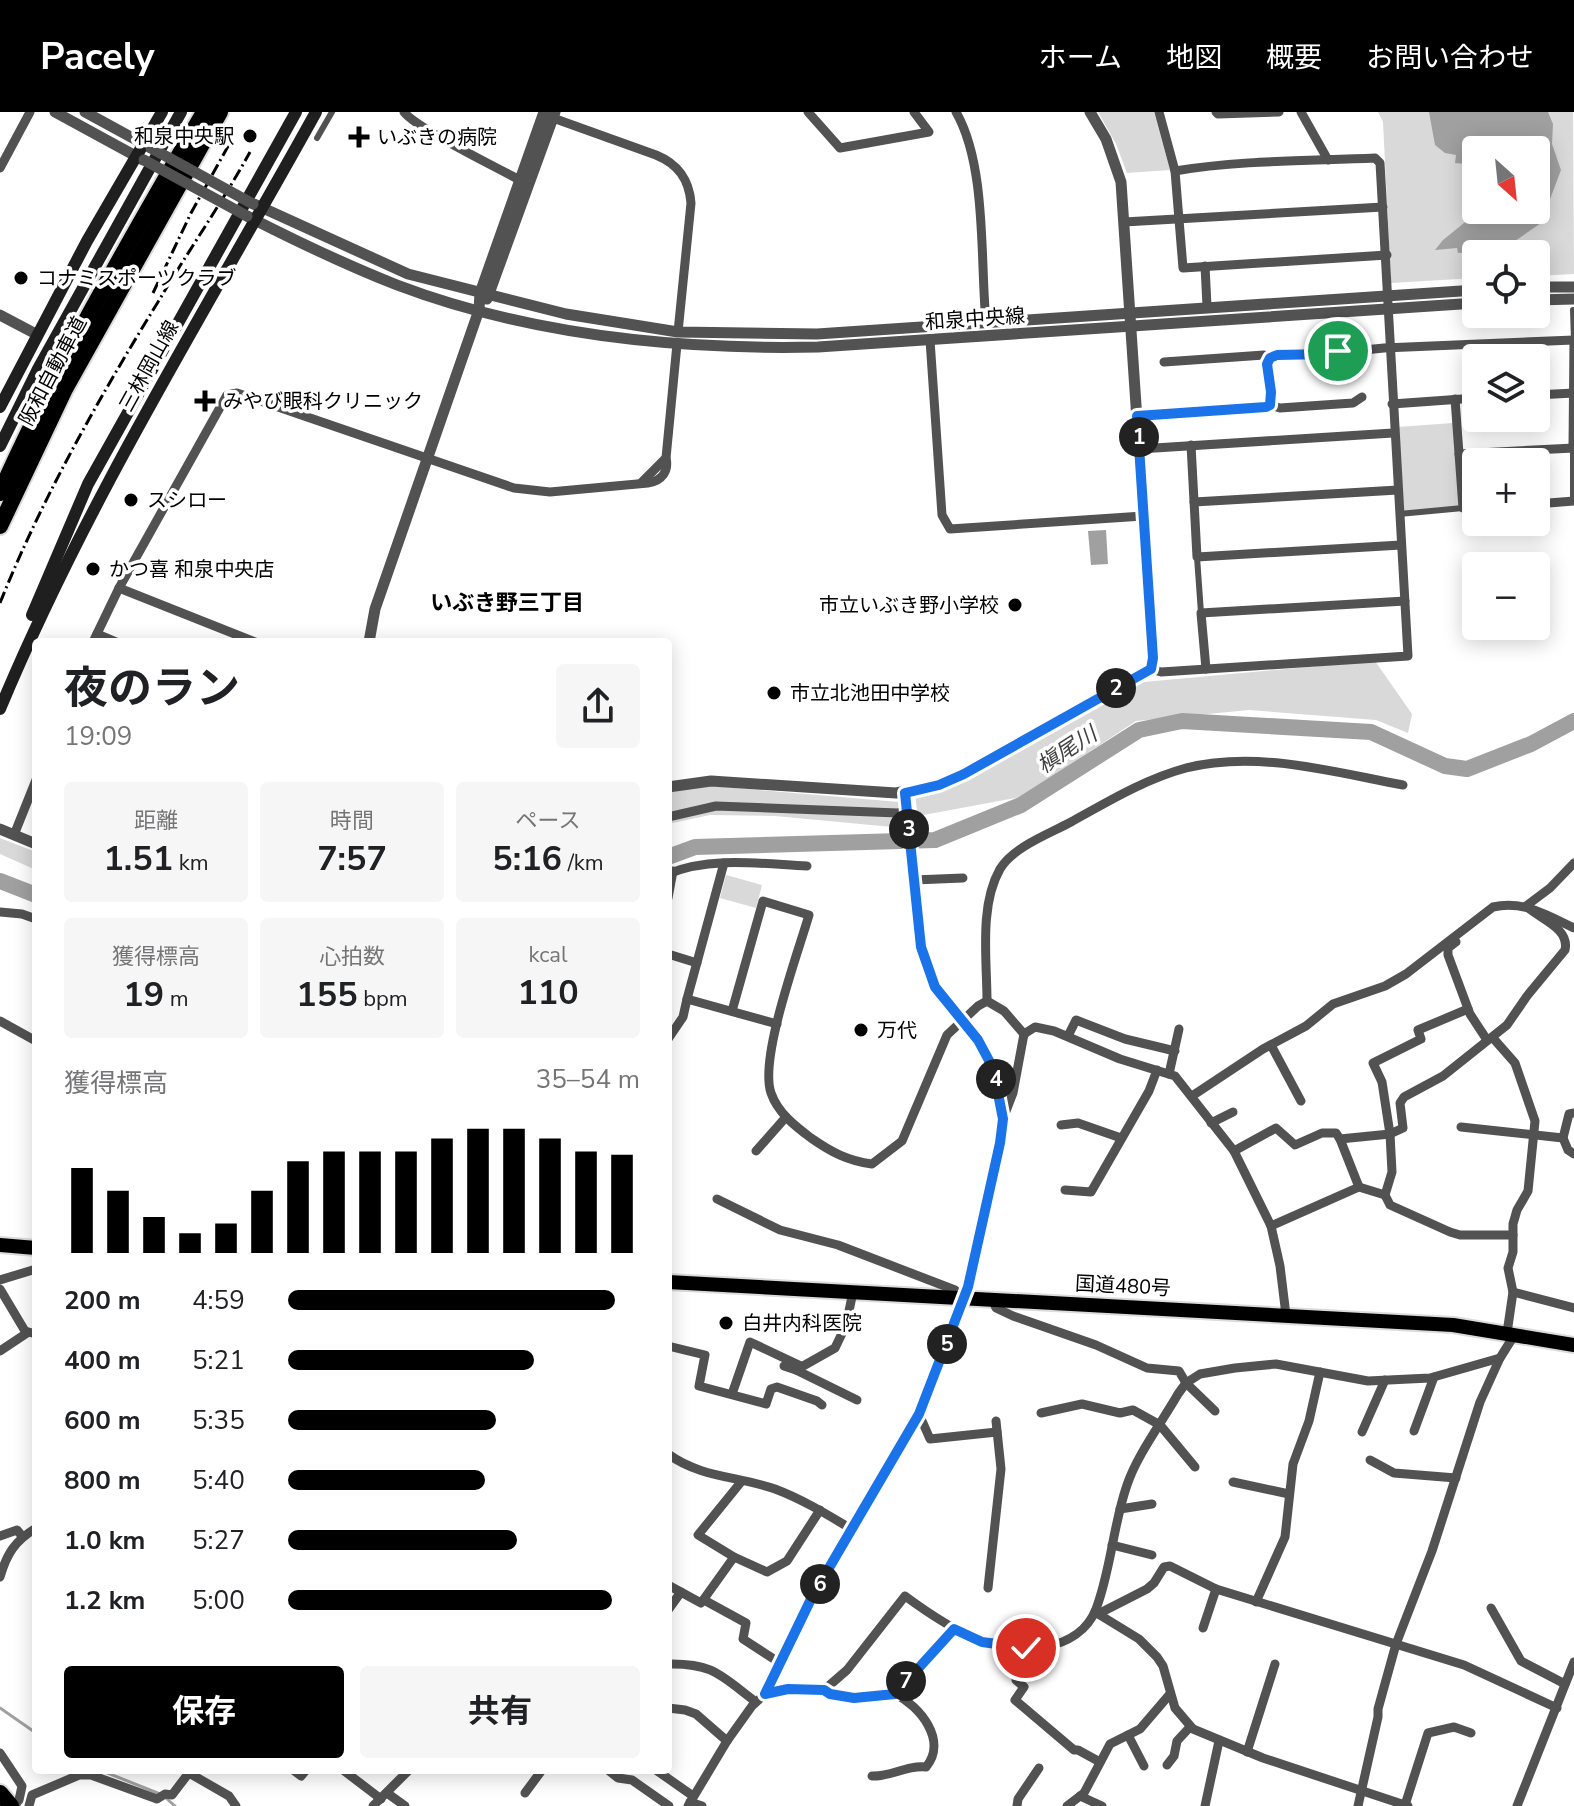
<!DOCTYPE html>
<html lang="ja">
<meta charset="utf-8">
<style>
:root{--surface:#fff;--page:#f6f6f6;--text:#202124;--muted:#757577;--accent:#000}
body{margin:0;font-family:"Nunito Sans","Noto Sans JP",sans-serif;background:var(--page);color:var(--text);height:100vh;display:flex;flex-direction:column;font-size:30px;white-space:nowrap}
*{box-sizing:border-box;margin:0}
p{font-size:26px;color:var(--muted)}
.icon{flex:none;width:44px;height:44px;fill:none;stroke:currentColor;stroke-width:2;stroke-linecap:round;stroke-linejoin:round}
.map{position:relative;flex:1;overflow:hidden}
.side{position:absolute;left:32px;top:526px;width:640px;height:1136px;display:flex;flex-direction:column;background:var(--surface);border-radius:8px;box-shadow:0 4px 20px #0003}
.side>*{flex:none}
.needle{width:52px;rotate:153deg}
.fabs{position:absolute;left:1462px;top:24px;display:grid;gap:16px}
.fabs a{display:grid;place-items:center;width:88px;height:88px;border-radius:8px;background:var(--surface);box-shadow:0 4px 20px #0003;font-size:40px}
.pin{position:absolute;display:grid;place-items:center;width:68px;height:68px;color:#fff;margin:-34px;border:4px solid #fff;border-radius:50%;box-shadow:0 2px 8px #0007}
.km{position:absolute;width:40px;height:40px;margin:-20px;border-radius:50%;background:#222;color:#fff;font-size:22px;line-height:40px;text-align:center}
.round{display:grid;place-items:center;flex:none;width:84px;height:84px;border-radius:8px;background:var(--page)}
.overview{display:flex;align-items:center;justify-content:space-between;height:136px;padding:0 32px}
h1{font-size:44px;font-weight:700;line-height:60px}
.figures{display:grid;grid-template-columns:repeat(3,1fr);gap:12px;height:136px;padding:8px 32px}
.figures div{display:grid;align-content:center;border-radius:8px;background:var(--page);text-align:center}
.figures b{font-size:34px;font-weight:700}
.figures small{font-size:22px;font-weight:400}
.figures p{font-size:22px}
.chart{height:224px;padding:16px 32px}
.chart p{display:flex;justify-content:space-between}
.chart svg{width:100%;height:144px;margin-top:8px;stroke:var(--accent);stroke-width:6}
.action{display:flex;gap:16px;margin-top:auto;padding:16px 32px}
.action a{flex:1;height:92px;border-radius:8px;background:var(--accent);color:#fff;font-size:32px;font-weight:700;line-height:92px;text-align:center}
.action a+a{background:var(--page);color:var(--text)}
ul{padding:0 32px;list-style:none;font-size:26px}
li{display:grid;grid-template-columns:128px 96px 1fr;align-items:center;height:60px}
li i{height:20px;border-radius:10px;background:var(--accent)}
header{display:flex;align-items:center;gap:48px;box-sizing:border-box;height:112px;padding:0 40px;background:var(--accent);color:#fff}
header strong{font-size:38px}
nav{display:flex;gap:44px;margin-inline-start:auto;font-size:28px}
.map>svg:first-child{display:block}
.green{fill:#d9d9d9;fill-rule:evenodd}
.water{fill:#a0a0a0}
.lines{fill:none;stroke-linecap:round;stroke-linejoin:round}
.stream{stroke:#a0a0a0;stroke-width:3}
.river{stroke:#a0a0a0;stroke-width:16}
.trunk-casing{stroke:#dbdbdb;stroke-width:18}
.motorway-casing{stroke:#dbdbdb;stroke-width:20}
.pedestrian{stroke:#525252;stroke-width:6}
.minor{stroke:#525252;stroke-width:9}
.tertiary{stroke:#525252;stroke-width:11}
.secondary{stroke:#1f1f1f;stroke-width:12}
.trunk{stroke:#000;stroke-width:14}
.motorway{stroke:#000;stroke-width:16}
.rail{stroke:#000;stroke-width:3;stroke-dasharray:12 4 2 4;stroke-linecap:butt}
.tertiary-bridge{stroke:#525252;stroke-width:11}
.route-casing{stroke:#fff;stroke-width:16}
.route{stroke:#1a73e8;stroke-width:10}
.poi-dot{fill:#000;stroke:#fff;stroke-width:3}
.labels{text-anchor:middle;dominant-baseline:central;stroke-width:7;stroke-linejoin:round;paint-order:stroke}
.poi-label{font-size:20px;fill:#000;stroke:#fff;text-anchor:start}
.street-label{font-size:20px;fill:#000;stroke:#fff}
.neighbourhood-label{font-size:22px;font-weight:bold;fill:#000;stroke:#fff}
.water-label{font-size:22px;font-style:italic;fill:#414141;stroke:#fff}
</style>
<header>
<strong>Pacely</strong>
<nav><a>ホーム</a><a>地図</a><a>概要</a><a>お問い合わせ</a></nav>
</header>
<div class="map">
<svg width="1574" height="1694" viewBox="0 0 1574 1694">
<rect width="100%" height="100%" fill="#fff"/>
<g class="green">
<path d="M1098,0H1154L1170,58L1127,61L1116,32Z"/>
<path d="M1378,0H1573L1574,162L1536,164V142H1476V166L1391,171L1383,10ZM1476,38H1536V98H1476Z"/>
<path d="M1453,311L1459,395L1403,400L1397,315Z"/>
<path d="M1375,549L1412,602L1408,621L1376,608L1249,598L1136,609L1021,685L918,704L915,684L965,665L1125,575L1144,570Z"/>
<path d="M699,673L899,690L903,716L775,704L710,703L668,712V681Z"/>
<path d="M0,726L36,740V758L0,742Z"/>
<path d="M726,763L762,773L756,796L720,786Z"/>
</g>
<g class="water">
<path d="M1429,0H1548L1553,12L1552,32L1561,58L1541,111L1515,129V133L1504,134V138L1458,141L1457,136L1435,138L1443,128L1480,98H1536V38H1476V53L1455,51L1456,43L1445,41L1435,33Z"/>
<path d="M1106,418L1108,452L1091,453L1088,419Z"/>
</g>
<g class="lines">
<g class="stream">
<path d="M0,1596L36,1621"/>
<path d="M100,1658L160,1682"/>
<path d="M166,1686L175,1694"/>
</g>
<g class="river">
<path d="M668,745L695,735L935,728L1021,693L1139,618L1182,609L1371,620L1445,654L1467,657L1531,632L1574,609"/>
<path d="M0,769L36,783"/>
</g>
<defs>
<g id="trunk">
<path d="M0,1133L36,1136"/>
<path d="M668,1170L1453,1213L1574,1233"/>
</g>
<g id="motorway">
<path d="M0,381C59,249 132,125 204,0"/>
<path d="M0,414L65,277L220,0"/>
<path d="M0,1681L11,1694"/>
</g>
</defs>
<use href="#trunk" class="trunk-casing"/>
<use href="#motorway" class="motorway-casing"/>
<g class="pedestrian">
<path d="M317,26L332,0"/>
<path d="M1573,198L1574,228"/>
<path d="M1573,335V389"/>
<path d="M1399,402L1463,396"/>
<path d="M1197,445L1201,501"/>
</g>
<g class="minor">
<path d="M404,0C416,16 497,56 520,68"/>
<path d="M808,0L840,36L929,20L914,0"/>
<path d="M956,0C987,54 980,148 986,210"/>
<path d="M1159,0L1175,59L1183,156L1387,143"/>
<path d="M1216,0L1218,2L1279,0"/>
<path d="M1301,0L1328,48"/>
<path d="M553,6L656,43C678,52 689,67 691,91L678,220"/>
<path d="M0,56L30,0"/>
<path d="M1124,110L1383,95"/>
<path d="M1205,154L1207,194"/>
<path d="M930,228L942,403L950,417L1143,404"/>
<path d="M1164,250L1264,243L1270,246"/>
<path d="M1536,283L1574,281"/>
<path d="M1455,287L1463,396L1476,395"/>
<path d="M1392,292L1476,286"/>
<path d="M1270,293L1280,296L1353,291L1362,285"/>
<path d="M1137,304L1266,295L1271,288L1267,252L1270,246L1277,243H1315L1384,236L1574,228"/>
<path d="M1191,333L1197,445L1401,433"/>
<path d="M1573,335L1574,228"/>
<path d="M1139,337L1393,321"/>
<path d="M1459,342L1574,336"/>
<path d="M642,370L666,346"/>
<path d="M1194,390L1398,378"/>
<path d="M1536,392L1574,389"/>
<path d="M119,476L255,530"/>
<path d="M97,522L116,530"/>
<path d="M93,530L119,476L227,283L237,281L514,376L550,380L648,371C662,369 669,359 666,346L677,232"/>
<path d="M1151,557L1161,560L1408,544L1380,51L1375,46C1310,49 1239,48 1175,59"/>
<path d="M1206,557L1201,501L1405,489"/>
<path d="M668,705L716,694L898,701L908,699"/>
<path d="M14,723L36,668"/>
<path d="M724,751L687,887L777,912"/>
<path d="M668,762C710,744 763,752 807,754"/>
<path d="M914,768L963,766"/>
<path d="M668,786L673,759"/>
<path d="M0,800L22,802L36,807"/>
<path d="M1456,830L1448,836V843L1470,902L1487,928"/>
<path d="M668,842L697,851"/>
<path d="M987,889C987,848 979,794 1000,757C1013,735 1049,722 1071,710C1107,690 1145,667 1186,656C1257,638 1333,660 1403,673"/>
<path d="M732,899L763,789L809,803C798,841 759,946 771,981C778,1001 795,1014 811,1026C831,1040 848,1049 872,1052L902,1029L947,923L978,894L987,889L1004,899L1024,922L1013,981L1003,1007"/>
<path d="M0,909L36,929"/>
<path d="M1024,922L1035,915L1054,919L1120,947L1175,964L1234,1039L1271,1114"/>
<path d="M1068,924L1076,908L1125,927L1175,939"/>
<path d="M1493,926L1515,951L1535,1009L1528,1079L1517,1098L1513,1112V1140L1508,1156L1513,1180L1507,1221"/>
<path d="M668,927L683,905L687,887"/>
<path d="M1271,933L1301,989"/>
<path d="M1169,962L1179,917"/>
<path d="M1192,984L1263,937L1306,914L1333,892L1385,874L1406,862L1493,795C1523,788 1547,803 1574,816"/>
<path d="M1211,1011L1233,1000"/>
<path d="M1061,1013L1078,1011L1121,1026"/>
<path d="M1461,1015L1563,1026L1568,1038L1574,1042"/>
<path d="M1563,1026L1569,1002L1574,1001"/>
<path d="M1340,1027L1359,1075"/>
<path d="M756,1039L786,1005"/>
<path d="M1234,1039L1276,1016L1295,1033L1322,1021H1336L1340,1027L1390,1022L1382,970L1373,951L1421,927L1418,918L1468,897"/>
<path d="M1065,1078L1091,1080L1149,979L1157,958"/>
<path d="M1385,1083L1390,1093L1450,1120L1460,1123H1513"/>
<path d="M0,1168L36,1157"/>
<path d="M0,1177L25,1219L36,1222"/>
<path d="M853,1180L846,1213L835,1236L796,1258L857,1288"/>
<path d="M1513,1180L1574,1196"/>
<path d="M992,1187L996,1196L1013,1204L1096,1233L1147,1256L1179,1259L1186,1271L1215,1299"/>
<path d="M1286,1203L1280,1154L1271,1114L1359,1075L1385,1083L1392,1060L1390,1022L1403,1016L1400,991L1404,985L1443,964L1507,913L1527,884L1565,838C1570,816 1540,807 1526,794L1550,776L1574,751"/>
<path d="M668,1234L705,1243L699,1274L766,1292L771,1277L777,1275L817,1289L822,1293"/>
<path d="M0,1239L27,1221"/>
<path d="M784,1254L796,1258"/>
<path d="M732,1282L750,1230L801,1254"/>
<path d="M1041,1301L1082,1292L1120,1301L1133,1298L1160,1313L1195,1355"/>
<path d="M919,1302L930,1327L997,1320"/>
<path d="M1414,1319L1434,1265"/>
<path d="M1362,1320L1385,1268"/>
<path d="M668,1342C701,1366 738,1364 775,1377C802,1387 828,1403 853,1418"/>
<path d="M1370,1348L1394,1361L1456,1366"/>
<path d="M1233,1370L1289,1382"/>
<path d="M1120,1397L1152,1392"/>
<path d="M0,1424L17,1418L22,1424"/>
<path d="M1112,1433L1152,1443"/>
<path d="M734,1445L698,1423L741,1370"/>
<path d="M0,1465C7,1441 15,1429 36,1416"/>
<path d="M668,1473L701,1491L734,1445L767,1460L787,1449L820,1398"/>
<path d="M988,1476L1001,1357L996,1309"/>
<path d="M704,1488L746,1511L743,1527L780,1551"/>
<path d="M1256,1490L1285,1425L1293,1352L1309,1309L1320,1260"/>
<path d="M1491,1496L1521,1549L1565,1572"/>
<path d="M668,1498L681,1480"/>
<path d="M1095,1500L1139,1527L1157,1545L1163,1554L1175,1596L1193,1617L1263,1646L1408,1694"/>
<path d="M1100,1501L1147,1477L1154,1471L1164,1455L1170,1454L1216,1477L1464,1553L1557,1596"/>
<path d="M1203,1516L1216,1477"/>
<path d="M1026,1536L1016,1568L1024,1575L1015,1588L1074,1638H1078L1100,1650"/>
<path d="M668,1552C714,1551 721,1564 756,1590"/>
<path d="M824,1578C842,1590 875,1588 895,1582L954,1517"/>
<path d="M765,1582L788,1577L824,1578L847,1558L905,1484C928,1501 952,1517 978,1528C1015,1544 1079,1541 1096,1497C1111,1458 1113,1413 1127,1373C1137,1343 1162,1310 1178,1282L1186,1271L1200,1262L1235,1256L1276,1252L1368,1269L1430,1266L1500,1246"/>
<path d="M668,1596L685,1598L696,1602L727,1629"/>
<path d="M1128,1623L1144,1654"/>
<path d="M1247,1640L1275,1552"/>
<path d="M0,1641L22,1674L19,1688L14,1694"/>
<path d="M1167,1653L1174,1644L1177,1629L1190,1615"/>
<path d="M293,1658L301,1664L306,1658"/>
<path d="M343,1658L381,1687"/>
<path d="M608,1658L618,1666L632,1668L669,1694"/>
<path d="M656,1658L693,1684"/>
<path d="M189,1661L229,1684L236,1694"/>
<path d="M872,1664C891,1665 906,1653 926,1655C948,1629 920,1594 895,1582"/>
<path d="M387,1681L405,1694"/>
<path d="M525,1681L542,1658"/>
<path d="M1080,1684L1102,1694"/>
<path d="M690,1690L702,1694"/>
<path d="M1405,1693L1428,1621L1454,1615L1471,1621"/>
<path d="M29,1694L32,1683L79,1663H91L157,1687L165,1682L172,1683L191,1658"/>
<path d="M373,1694L409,1658"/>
<path d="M688,1694L727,1629L752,1594L765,1582L812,1485L908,1323L945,1236L964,1186L955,1178L838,1133L780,1118L717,1087"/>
<path d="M1017,1694L1018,1687L1039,1656"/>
<path d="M1067,1694L1084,1681L1110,1632L1140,1617L1170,1582"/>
<path d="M1205,1694L1219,1629"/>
<path d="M1358,1694L1378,1605V1597L1396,1532L1432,1439L1480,1290L1500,1246L1515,1222"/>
<path d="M1517,1694L1574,1550"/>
</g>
<g class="tertiary">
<path d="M55,0L143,48"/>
<path d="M85,0L151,36"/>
<path d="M254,92L408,162L566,202L678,220L817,222L1476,178"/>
<path d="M247,104C296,129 346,153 397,173C529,223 678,238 818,235L1476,191"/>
<path d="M1536,175H1574"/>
<path d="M487,187L555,0"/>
<path d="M1536,188L1574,187"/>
<path d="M0,203L36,222"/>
<path d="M369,530L375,497L479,198L480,181L544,0"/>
<path d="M668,675L711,669L896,681L939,673L964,662L1151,557L1153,546L1121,70L1106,27L1090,0"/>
<path d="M905,681L921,835C933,883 953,892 979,930C999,960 1004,996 1000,1031L964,1186"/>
<path d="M0,717L36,732"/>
</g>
<g class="secondary">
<path d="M0,295L87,129L162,0"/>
<path d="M0,334L38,257L181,0"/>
<path d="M32,503L88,372L296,0"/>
<path d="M0,597C87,388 207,197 316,0"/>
</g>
<use href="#trunk" class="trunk"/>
<use href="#motorway" class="motorway"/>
<g class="rail">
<path d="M153,181L191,101L231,29"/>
<path d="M0,491C42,386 99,286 158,190C188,139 222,91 250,40"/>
</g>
<g class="tertiary-bridge">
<path d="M151,36L253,92"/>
<path d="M144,48L247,104"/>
</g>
</g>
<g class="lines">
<defs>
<path id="route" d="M1026,1536L982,1530L954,1517L895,1582L854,1586L830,1582L824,1578L788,1577L765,1582L812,1485L919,1302L968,1175L1000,1031L1003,1007L993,956L978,928L935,875L921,835L905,681L939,673L964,662L1151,557L1153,546L1137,304L1266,295L1270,293L1271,280L1267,252L1270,246L1277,243L1326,242L1338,239"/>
</defs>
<use href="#route" class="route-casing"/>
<use href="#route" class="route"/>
</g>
<g class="poi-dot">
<circle cx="250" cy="24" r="8"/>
<path d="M355 13h8v8h8v8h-8v8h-8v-8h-8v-8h8z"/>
<circle cx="21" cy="166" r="8"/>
<path d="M201 277h8v8h8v8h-8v8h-8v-8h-8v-8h8z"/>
<circle cx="131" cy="388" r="8"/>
<circle cx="93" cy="457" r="8"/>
<circle cx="1015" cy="493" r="8"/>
<circle cx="774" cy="581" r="8"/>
<circle cx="861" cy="918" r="8"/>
<circle cx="726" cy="1211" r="8"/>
</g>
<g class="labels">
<g class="poi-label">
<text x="234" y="24" text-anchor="end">和泉中央駅</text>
<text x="377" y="25">いぶきの病院</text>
<text x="37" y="166">コナミスポーツクラブ</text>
<text x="223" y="289">みやび眼科クリニック</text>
<text x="147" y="388">スシロー</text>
<text x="109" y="457">かつ喜 和泉中央店</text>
<text x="999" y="493" text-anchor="end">市立いぶき野小学校</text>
<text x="790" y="581">市立北池田中学校</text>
<text x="877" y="918">万代</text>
<text x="742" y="1211">白井内科医院</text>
</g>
<g class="street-label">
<text transform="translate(975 207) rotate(-4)">和泉中央線</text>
<text transform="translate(149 254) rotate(-61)">三林岡山線</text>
<text transform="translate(53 259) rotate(-62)">阪和自動車道</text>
<text transform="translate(1123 1174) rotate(3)">国道480号</text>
</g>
<g class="neighbourhood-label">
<text x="507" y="491">いぶき野三丁目</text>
</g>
<g class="water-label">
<text transform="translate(1067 638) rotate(-33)">槇尾川</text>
</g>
</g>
</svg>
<div class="fabs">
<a><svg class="needle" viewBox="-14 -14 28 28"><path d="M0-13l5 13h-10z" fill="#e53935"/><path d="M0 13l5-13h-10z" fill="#757577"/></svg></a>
<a><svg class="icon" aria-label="locate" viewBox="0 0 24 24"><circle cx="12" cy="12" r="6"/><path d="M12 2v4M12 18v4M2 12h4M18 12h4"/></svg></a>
<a><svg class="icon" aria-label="layers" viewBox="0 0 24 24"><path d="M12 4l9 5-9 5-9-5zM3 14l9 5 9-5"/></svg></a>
<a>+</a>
<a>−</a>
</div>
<div class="pin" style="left:1338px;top:239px;background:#1e9e55"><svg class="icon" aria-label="arrive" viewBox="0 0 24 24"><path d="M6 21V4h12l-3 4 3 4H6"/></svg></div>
<div class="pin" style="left:1026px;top:1536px;background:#d93025"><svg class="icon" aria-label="check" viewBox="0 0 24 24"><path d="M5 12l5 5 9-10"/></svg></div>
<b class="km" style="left:1139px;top:325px">1</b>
<b class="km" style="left:1116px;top:576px">2</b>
<b class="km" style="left:909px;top:717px">3</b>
<b class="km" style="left:996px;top:967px">4</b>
<b class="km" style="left:947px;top:1232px">5</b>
<b class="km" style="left:820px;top:1472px">6</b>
<b class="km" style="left:906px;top:1569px">7</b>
<section class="side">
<div class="overview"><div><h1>夜のラン</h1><p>19:09</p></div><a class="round"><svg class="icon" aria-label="share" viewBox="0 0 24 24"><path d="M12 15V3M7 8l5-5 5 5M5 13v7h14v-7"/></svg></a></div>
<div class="figures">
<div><p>距離</p><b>1.51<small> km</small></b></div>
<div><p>時間</p><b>7:57</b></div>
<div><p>ペース</p><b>5:16<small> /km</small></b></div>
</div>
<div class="figures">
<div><p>獲得標高</p><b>19<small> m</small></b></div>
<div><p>心拍数</p><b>155<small> bpm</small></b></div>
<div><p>kcal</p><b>110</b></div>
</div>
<div class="chart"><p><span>獲得標高</span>35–54 m</p>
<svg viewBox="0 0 160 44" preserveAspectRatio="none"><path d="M5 44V18M15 44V25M25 44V33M35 44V38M45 44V35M55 44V25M65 44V16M75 44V13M85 44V13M95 44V13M105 44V9M115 44V6M125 44V6M135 44V9M145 44V13M155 44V14"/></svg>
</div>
<ul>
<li><b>200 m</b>4:59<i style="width:93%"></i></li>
<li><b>400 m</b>5:21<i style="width:70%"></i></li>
<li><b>600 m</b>5:35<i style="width:59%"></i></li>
<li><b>800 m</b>5:40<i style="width:56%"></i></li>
<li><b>1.0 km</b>5:27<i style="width:65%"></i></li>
<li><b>1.2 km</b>5:00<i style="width:92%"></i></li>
</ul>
<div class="action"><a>保存</a><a>共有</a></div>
</section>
</div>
